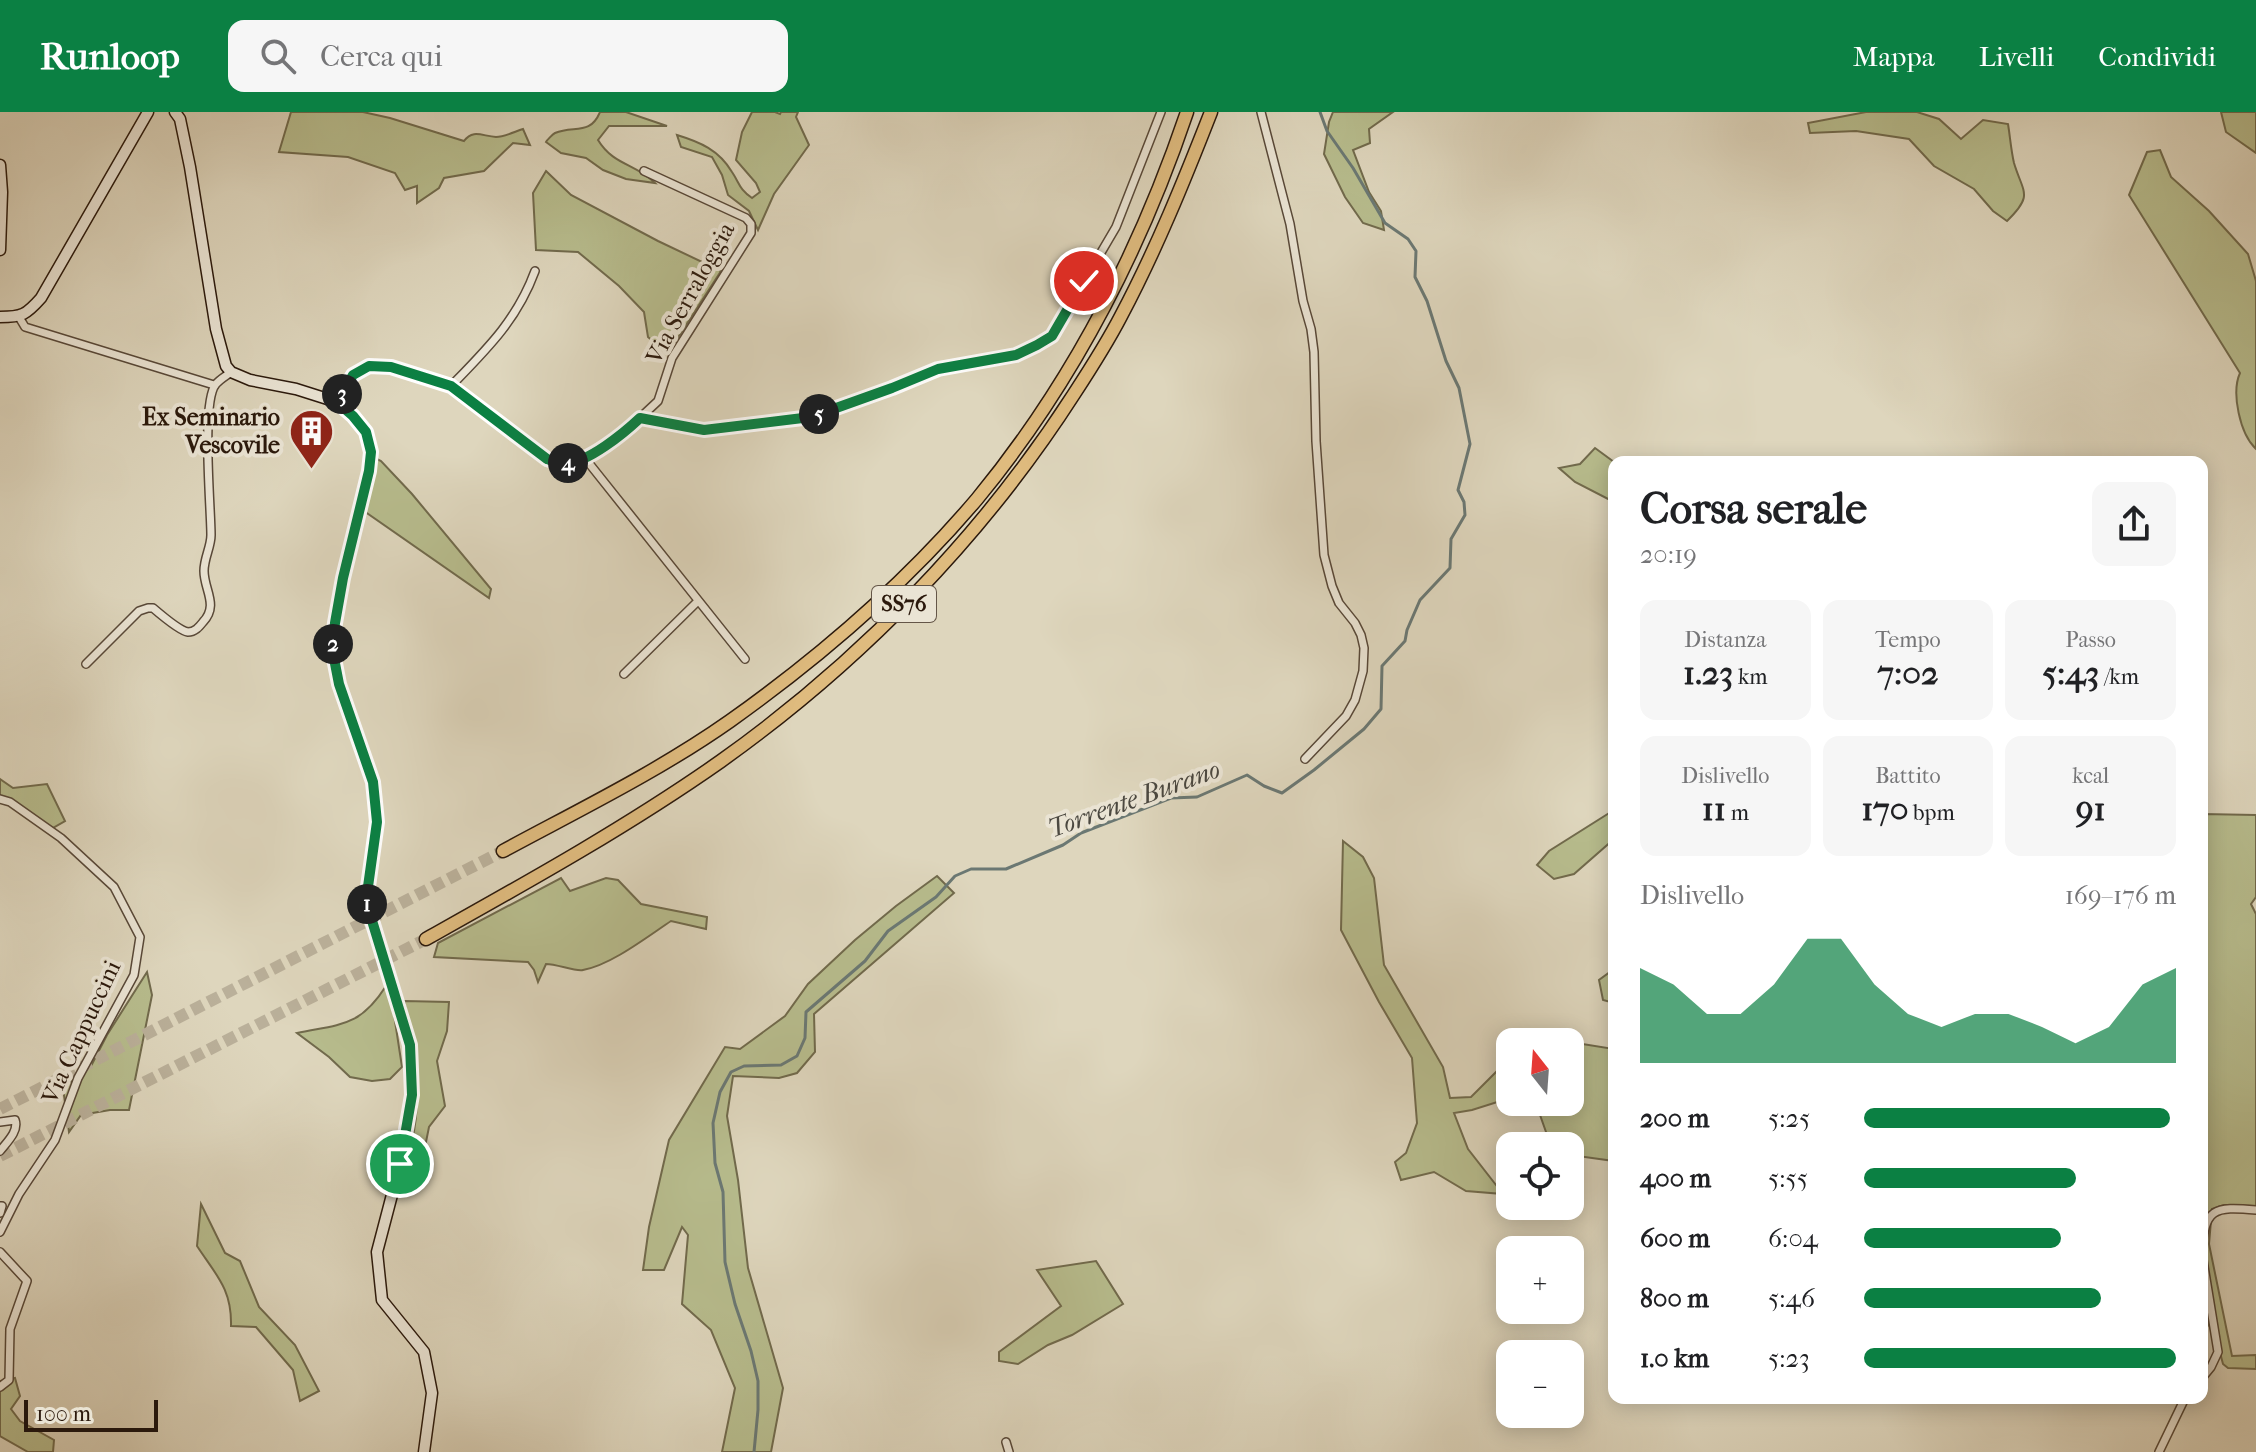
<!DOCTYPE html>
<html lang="it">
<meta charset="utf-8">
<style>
:root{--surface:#fff;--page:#f6f6f6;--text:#202124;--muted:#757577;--accent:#0b8043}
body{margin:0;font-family:"IM FELL French Canon",serif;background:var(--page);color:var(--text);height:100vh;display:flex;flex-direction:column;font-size:30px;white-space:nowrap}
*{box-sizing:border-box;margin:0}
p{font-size:26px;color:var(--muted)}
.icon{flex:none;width:44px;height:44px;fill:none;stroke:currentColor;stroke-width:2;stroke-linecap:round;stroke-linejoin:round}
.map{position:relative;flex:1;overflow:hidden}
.drawer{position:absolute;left:1608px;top:344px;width:600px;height:948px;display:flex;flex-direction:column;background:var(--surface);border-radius:16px;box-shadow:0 4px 20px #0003}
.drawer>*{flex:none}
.needle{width:52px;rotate:343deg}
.buttons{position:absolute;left:1496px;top:916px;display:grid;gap:16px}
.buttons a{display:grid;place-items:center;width:88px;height:88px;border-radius:16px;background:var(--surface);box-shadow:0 4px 20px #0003;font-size:40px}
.scale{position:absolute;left:24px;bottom:20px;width:134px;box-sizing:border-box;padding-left:8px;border:4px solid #2b190c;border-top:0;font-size:22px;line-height:28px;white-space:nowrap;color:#2b190c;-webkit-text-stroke:6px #eae4d4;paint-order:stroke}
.pin{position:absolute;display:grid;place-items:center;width:68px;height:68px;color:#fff;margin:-34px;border:4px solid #fff;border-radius:50%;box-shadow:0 2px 8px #0007}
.km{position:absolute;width:40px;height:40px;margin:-20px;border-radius:50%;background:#222;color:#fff;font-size:22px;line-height:40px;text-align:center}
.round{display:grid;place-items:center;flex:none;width:84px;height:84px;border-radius:16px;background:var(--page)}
.summary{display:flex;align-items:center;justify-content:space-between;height:136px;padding:0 32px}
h1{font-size:44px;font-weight:700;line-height:60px}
.figures{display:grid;grid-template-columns:repeat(3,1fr);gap:12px;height:136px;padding:8px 32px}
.figures div{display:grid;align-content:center;border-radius:16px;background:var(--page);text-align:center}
.figures b{font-size:34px;font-weight:700}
.figures small{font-size:22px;font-weight:400}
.figures p{font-size:22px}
.chart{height:224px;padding:16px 32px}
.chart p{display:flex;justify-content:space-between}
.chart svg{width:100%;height:144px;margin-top:8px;fill:var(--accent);opacity:.7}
ul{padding:0 32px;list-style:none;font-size:26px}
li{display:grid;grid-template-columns:128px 96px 1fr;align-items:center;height:60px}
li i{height:20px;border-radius:10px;background:var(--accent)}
header{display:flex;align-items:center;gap:48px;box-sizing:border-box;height:112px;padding:0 40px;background:var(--accent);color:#fff}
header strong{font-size:38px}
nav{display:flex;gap:44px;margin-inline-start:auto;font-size:28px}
.search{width:560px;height:72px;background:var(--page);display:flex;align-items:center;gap:20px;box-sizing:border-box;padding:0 28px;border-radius:16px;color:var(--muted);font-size:30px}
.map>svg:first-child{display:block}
.green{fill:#b7bc8d;stroke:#716a4c;stroke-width:2}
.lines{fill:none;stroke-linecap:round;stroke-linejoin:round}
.stream{stroke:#6b7873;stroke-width:3}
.highway-tunnel{stroke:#bab09a;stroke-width:12;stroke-dasharray:12 6;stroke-linecap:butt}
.street-casing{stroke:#584838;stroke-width:10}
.secondary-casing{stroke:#2b190c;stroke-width:13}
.highway-casing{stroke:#2b190c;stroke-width:15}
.street{stroke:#eae4d4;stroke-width:7}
.secondary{stroke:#eae4d4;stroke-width:10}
.highway{stroke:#dfbb7e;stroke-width:12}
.route-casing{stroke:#fff;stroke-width:16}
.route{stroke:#0b8043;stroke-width:10}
.labels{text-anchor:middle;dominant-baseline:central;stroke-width:8;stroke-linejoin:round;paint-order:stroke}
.shield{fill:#eae4d4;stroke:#645648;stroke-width:2}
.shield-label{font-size:22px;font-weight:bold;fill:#2b190c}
.street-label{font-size:24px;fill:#2b190c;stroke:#eae4d4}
.poi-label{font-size:24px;font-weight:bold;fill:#2b190c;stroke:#eae4d4;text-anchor:end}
.water-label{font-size:26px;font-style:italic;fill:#4b4840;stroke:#eae4d4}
</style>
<header>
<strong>Runloop</strong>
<div class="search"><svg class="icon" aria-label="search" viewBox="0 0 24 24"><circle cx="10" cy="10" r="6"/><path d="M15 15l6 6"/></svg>Cerca qui</div>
<nav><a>Mappa</a><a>Livelli</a><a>Condividi</a></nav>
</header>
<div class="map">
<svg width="2256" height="1340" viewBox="0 0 2256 1340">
<rect width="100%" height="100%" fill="#ded6bd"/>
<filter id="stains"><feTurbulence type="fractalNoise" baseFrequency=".0025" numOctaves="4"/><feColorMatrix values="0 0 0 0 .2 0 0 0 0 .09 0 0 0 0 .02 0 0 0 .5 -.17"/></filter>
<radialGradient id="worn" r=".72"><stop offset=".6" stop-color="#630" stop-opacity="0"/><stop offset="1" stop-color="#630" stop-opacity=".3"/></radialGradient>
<g class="green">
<path d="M291,0H363L390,6L464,29C473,17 482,24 496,25C504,25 514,20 523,17L530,33L513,31L484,59L444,66L439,76L417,91V74L405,78L395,61L348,45L279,40Z"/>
<path d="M600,0H626L667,14H609L598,28C614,54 635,51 655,71L626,67L603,58L586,46L561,41L546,30C547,28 553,22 555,21C574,13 590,24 600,0Z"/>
<path d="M752,0H775L780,2L781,0H798L796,5L809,33L774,82L758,118L749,99L728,83L722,63L712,45L681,35L677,23C700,30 719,38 732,60C740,72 739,77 752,86L760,80L756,71L736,48L742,20Z"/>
<path d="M1333,0H1393L1369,17L1370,31L1353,38L1369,80L1381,99L1384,118L1363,111L1345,85L1324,42L1329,10Z"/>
<path d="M1866,0H1917L1939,7L1961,27L1983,8L2008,12C2010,24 2011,38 2014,51C2023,81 2034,83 2007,109L1993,99L1974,77L1934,54L1909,27L1856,19L1810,21L1808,11Z"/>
<path d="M2221,0H2256V41L2226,20Z"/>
<path d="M2160,38L2171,65L2209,99L2248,142L2256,169V337C2240,322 2231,281 2240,261L2129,83L2147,40Z"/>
<path d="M546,59L571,83L658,129L721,159L670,238H663L648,225L644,200L619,174L578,140L536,138L533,81Z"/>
<path d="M1595,336L1614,350V390L1575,370L1559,356L1580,352Z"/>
<path d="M373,345L381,349L412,382L491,477L489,486L364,399Z"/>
<path d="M0,667L13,676L47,672L65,709L51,717L0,686Z"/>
<path d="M1614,698V727L1574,762L1554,767L1537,753L1549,739Z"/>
<path d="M2202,702L2256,703V785L2251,792L2256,802V1094L2224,1093L2212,1097L2209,1132L2232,1244L2256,1243V1257L2228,1256L2223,1252L2218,1233L2202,1198Z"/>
<path d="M1343,729L1363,745L1374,766L1384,853L1443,955L1450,986L1471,985L1498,958L1510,940V986L1472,998L1454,1001L1468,1037L1503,1082L1466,1079L1434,1060L1401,1068L1395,1050L1406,1041L1417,1011L1412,946L1379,890L1341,818Z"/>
<path d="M937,764L954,781L814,902L815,940L797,961L779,966L733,964L727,1004L738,1068L748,1156L783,1276L771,1340H722L735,1276L711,1218L682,1192L688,1123L682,1115L664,1158H643L649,1115L669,1028L725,935L740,937L785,904L808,872L855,828L896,794Z"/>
<path d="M561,766L570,779L606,766L618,768L641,792L707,805L706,817L671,809C647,825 611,853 583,858C576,860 557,852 546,852L538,870L534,858L528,850L434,845L438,831Z"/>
<path d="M1614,857V891L1603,888L1599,868Z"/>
<path d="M147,860L152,883L129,998H110L81,1003L69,1020L63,976L91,954L107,923Z"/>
<path d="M386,874L393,896L402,955L390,967L372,969L350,965L329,945L297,921C341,912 360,915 386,874Z"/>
<path d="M404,889L449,890L447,919L437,949L445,994L429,1015L426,1030L412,1028C423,984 414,932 404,889Z"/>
<path d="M1570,930L1614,937V1049L1570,1043V1034H1551L1540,1003L1527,990H1570Z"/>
<path d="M201,1092L225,1141L240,1149L259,1195L295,1233L319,1279L300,1289L293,1258L256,1215L231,1214C232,1177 216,1163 197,1134Z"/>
<path d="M1096,1149L1123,1192L1072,1223L1048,1233L1018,1252L999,1249V1240L1061,1194L1037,1158Z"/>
<path d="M15,1266L20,1284L11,1297L20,1309L54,1328L53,1340H28L0,1324V1269Z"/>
</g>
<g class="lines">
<path class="stream" d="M754,1340L758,1298V1269L751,1239L735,1192L725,1150L723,1080L715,1051L713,1011L720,980L731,960L744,954L781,953L797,944L805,926L806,900L865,849L888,819L936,785L955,764L971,757H1006L1063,733L1081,721L1171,686L1197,685L1247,663L1264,674L1282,681L1314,658L1364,617L1381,597L1382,554L1405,529L1407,518L1420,488L1450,456L1451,427L1465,403L1464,390L1458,378L1470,332L1459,276L1446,249L1427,189L1415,165L1416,139L1408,127L1385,111L1353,56L1327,19L1320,0"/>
<g class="highway-tunnel">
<path d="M0,997L503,739"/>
<path d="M0,1044L426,827"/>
</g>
<defs>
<g id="street">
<path d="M1261,0L1290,112L1303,189L1311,217L1314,240L1316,329L1324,443L1332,474L1339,491L1355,511L1361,523L1364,536L1363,559L1355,588L1346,604L1305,647"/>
<path d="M19,205L25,215L214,273"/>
<path d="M451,274C487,237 517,208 535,159"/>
<path d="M337,290L353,263L369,254L391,255L451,274L547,347L564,352L575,349L590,343L626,319L658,289L672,246L751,121V112L746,106L644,59"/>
<path d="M640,306L704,318L811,305L892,276L938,257L1016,243L1037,233L1052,224L1116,115L1161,0"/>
<path d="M584,345L745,547"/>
<path d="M86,552L139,499L148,496H153C160,502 180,519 188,520C195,520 199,515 203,510C219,493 204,478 204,459C204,446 211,435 211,423C211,396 201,289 216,272C220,267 226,264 231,260"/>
<path d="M624,562L698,489"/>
<path d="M0,687L10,690L61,726L114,775L140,825L134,863L78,966L55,1028L19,1082L0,1120"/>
<path d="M0,1010L15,1008C19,1019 7,1030 0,1039"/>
<path d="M0,1094H2L0,1101"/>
<path d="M0,1140L27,1169L10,1217L9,1268L0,1275"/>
<path d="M2202,1141C2204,1096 2214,1094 2256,1098"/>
<path d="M2202,1142L2218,1240L2211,1255L2202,1266"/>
<path d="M1006,1330L1009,1340"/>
<path d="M2159,1340L2185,1286"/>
</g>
<g id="secondary">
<path d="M175,0L180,7L190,55L216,217L226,254L231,260L250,268L296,277L337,290L353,304L366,320L371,340L369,359L343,466L335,511L332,536L339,572L373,670L377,710L366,789L410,933L412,983L404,1037L377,1140L382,1188L424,1240L432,1281L424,1340"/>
<path d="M0,53L2,80L0,138"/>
<path d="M0,205C22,205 26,203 41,186L148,0"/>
</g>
<g id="highway">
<path d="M503,739C579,698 659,659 730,609C820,545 905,472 977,387C1071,273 1140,139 1187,0"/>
<path d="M426,827C526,771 627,715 721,649C860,550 982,425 1074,282C1091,256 1107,231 1121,204C1156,138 1184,69 1211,0"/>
</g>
</defs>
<use href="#street" class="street-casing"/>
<use href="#secondary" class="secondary-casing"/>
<use href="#highway" class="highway-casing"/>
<use href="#street" class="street"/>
<use href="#secondary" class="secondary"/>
<use href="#highway" class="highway"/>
</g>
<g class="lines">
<defs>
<path id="route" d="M400,1052L412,983L410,933L366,789L377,710L373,670L339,572L332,536L335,511L343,466L369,359L371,340L366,320L353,304L337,290L353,263L369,254L391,255L451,274L547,347C552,349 559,352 565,352C589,350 624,321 640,306L704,318L811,305L892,276L938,257L1016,243L1037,233L1052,224L1084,169"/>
</defs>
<use href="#route" class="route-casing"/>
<use href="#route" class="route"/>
</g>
<defs>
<symbol id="building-pin" viewBox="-11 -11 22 30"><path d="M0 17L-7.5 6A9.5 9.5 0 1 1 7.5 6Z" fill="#8f2418" stroke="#eae4d4"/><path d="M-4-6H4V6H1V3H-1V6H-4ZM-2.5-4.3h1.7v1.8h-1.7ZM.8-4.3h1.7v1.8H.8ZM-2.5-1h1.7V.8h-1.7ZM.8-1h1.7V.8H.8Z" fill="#fff"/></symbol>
</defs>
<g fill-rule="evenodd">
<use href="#building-pin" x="286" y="294" width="51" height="69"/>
</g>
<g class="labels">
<rect class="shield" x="872" y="474" width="64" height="36" rx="6"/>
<g class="shield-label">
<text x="904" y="492">SS76</text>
</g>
<g class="street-label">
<text transform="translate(690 181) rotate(-61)">Via Serraloggia</text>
<text transform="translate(81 920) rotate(-65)">Via Cappuccini</text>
</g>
<g class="poi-label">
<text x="280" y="305">Ex Seminario<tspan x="280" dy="28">Vescovile</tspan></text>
</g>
<g class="water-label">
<text transform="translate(1134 687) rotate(-20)">Torrente Burano</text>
</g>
</g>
<rect width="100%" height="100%" filter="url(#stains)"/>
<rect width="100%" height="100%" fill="url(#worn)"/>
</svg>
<div class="buttons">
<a><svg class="needle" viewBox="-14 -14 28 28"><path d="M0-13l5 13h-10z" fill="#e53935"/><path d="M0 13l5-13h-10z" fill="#757577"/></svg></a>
<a><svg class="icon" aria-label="locate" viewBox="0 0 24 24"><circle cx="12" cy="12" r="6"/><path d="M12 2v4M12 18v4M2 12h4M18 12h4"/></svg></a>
<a>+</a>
<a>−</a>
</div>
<div class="scale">100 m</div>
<div class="pin" style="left:400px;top:1052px;background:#1e9e55"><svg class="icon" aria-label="arrive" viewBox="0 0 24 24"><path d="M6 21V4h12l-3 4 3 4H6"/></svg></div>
<div class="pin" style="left:1084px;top:169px;background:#d93025"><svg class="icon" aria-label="check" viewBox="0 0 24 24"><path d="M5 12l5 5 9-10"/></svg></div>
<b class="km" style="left:367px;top:792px">1</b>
<b class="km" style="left:333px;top:532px">2</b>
<b class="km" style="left:342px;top:282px">3</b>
<b class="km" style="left:568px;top:351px">4</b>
<b class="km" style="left:819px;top:302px">5</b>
<section class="drawer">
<div class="summary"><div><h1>Corsa serale</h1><p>20:19</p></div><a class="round"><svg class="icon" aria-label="share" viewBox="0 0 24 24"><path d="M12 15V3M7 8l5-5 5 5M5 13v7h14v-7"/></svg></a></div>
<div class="figures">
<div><p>Distanza</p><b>1.23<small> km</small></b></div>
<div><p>Tempo</p><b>7:02</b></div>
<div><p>Passo</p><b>5:43<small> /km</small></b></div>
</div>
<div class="figures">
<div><p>Dislivello</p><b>11<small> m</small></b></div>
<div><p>Battito</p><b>170<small> bpm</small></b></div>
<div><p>kcal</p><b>91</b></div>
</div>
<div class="chart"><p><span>Dislivello</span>169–176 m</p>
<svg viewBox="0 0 160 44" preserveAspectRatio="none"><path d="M0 44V15L10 20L20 29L30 29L40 20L50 6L60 6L70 20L80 29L90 33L100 29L110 29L120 33L130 38L140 33L150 20L160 15V44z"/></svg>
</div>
<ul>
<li><b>200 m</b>5:25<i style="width:98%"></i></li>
<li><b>400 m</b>5:55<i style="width:68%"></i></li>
<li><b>600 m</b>6:04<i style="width:63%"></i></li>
<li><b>800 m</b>5:46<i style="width:76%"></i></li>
<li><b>1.0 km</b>5:23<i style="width:100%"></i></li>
</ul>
</section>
</div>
